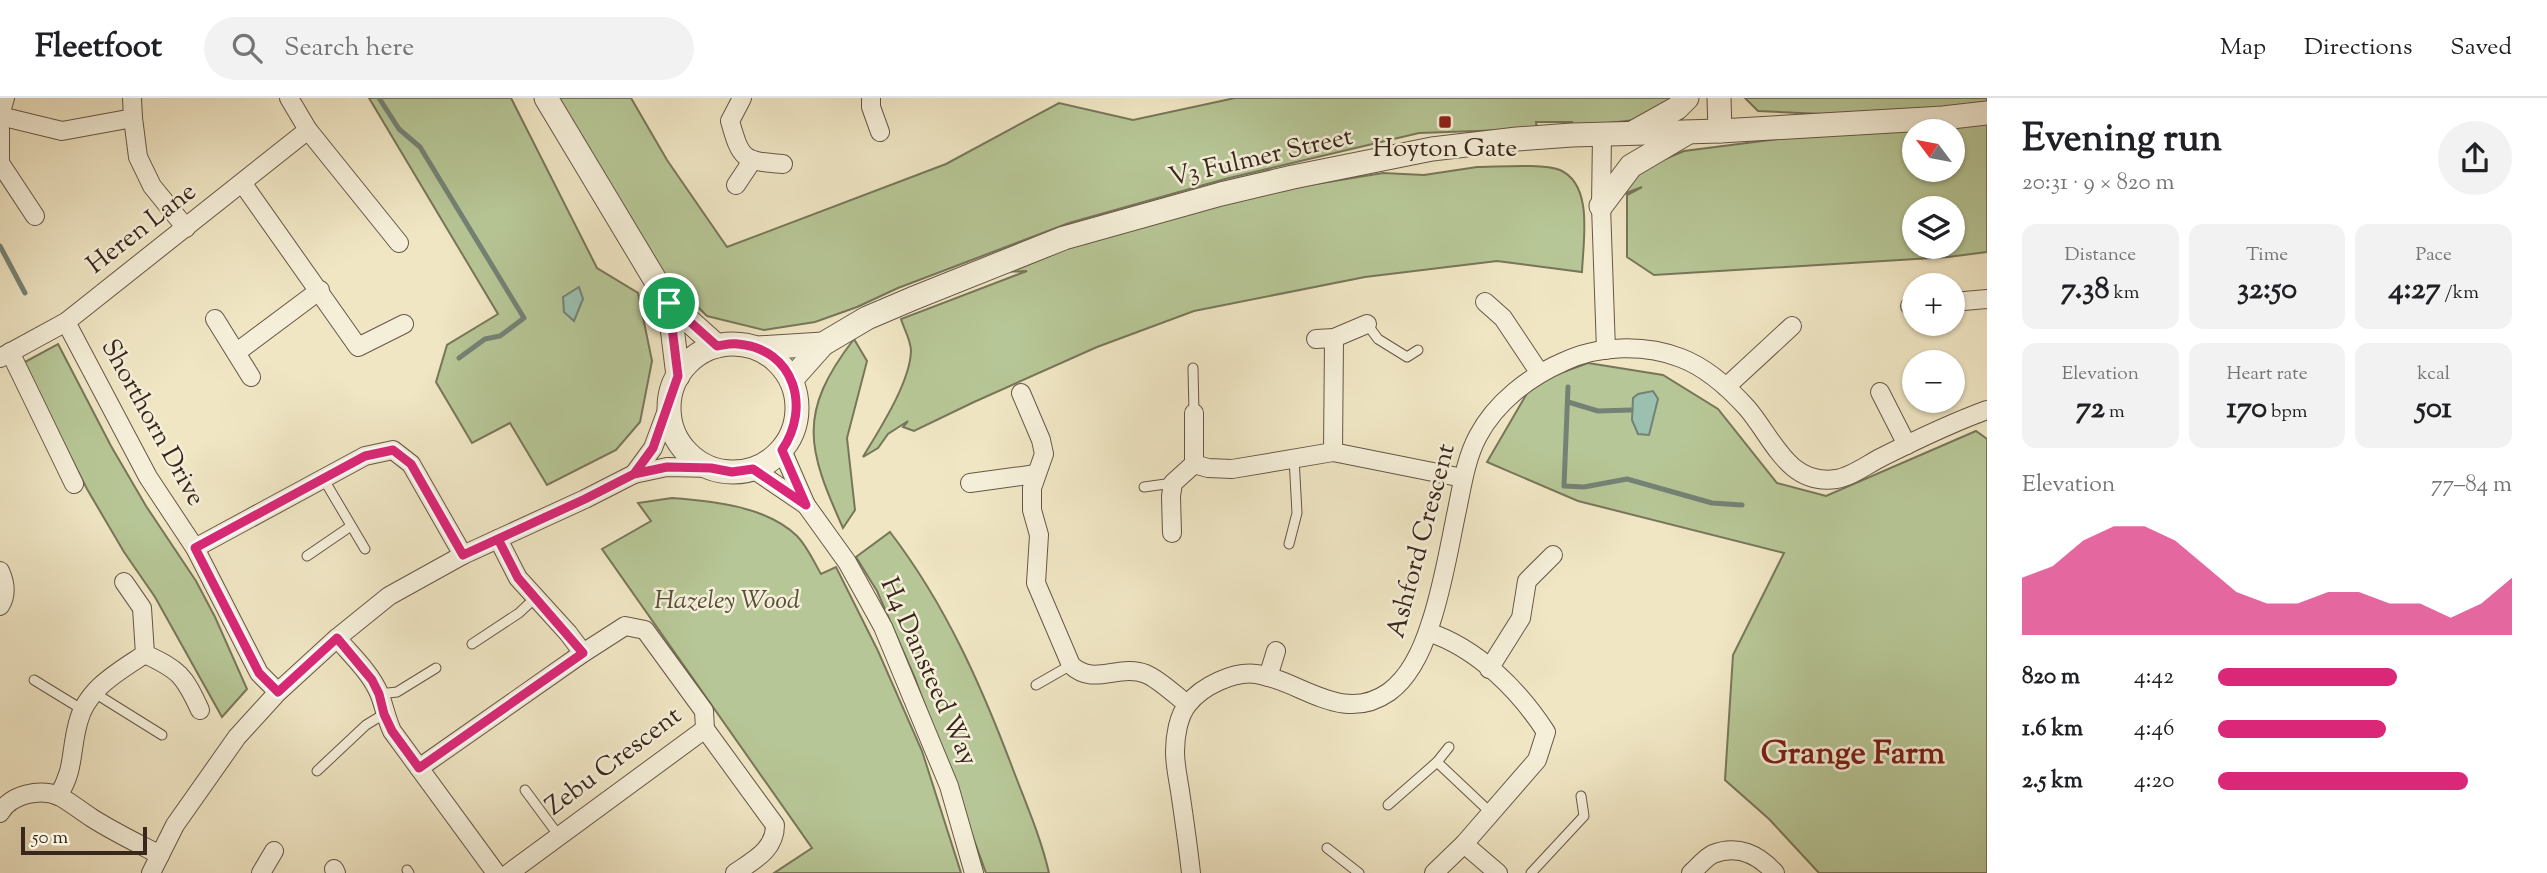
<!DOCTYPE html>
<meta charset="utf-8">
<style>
:root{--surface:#fff;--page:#f2f2f2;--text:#202124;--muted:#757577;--line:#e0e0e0;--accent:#db2777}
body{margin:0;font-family:"Sorts Mill Goudy",serif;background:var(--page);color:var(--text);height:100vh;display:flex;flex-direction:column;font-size:26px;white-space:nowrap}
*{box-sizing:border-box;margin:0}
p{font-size:23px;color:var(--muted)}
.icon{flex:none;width:38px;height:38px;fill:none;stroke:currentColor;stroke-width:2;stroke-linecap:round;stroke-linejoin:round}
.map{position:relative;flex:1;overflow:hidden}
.details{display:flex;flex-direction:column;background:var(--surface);width:560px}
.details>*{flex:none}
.needle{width:46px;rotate:302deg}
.fabs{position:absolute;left:1902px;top:21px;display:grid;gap:14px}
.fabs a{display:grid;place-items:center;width:63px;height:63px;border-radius:50%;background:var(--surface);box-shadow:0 2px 5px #0004;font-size:35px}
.scale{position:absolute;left:21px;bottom:18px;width:126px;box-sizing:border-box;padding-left:7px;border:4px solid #39261d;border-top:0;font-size:19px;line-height:24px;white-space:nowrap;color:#39261d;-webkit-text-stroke:5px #f5efd9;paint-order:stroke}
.pin{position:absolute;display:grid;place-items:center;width:60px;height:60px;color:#fff;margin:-30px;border:4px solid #fff;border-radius:50%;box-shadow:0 2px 7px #0007}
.round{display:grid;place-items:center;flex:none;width:74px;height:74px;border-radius:37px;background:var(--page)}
.headline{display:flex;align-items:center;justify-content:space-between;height:119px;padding:0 35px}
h1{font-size:38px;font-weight:800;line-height:52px}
.stats{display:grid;grid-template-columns:repeat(3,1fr);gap:10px;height:119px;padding:7px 35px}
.stats div{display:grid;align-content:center;border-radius:14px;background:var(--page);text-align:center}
.stats b{font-size:30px;font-weight:800}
.stats small{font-size:19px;font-weight:400}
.stats p{font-size:19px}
.chart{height:196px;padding:14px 35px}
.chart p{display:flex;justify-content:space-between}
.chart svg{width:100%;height:126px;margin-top:7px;fill:var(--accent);opacity:.7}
ul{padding:0 35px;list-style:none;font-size:23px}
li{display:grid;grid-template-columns:112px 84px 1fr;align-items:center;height:52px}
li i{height:18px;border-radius:9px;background:var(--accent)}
header{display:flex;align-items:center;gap:42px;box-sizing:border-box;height:98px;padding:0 35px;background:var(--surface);border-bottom:2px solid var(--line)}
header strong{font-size:33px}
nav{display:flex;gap:38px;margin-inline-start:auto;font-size:24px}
.search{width:490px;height:63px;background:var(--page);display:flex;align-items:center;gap:18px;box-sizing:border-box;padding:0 24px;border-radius:38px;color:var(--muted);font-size:26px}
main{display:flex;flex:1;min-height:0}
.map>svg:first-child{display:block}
.green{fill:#b7c696;stroke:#78765a;stroke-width:2;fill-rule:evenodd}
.water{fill:#9bc0b0;stroke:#748275;stroke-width:2}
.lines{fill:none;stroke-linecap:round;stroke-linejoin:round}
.stream{stroke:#748275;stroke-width:5}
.service-casing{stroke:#675647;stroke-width:11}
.minor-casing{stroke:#675647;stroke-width:20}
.tertiary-casing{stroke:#675647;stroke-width:25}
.service{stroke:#f5efd9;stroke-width:9}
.minor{stroke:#f5efd9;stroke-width:18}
.tertiary{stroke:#f5efd9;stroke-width:23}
.route-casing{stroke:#fff;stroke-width:14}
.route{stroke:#db2777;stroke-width:9}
.poi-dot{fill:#8f2418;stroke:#f5efd9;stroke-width:2.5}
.labels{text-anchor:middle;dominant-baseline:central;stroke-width:5;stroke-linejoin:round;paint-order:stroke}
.poi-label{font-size:26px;fill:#39261d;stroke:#f5efd9}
.street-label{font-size:26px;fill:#39261d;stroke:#f5efd9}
.park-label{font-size:26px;font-style:italic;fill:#584e3b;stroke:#f5efd9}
.district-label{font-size:33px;font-weight:bold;fill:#7a1f14;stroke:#f5efd9}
</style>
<header>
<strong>Fleetfoot</strong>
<div class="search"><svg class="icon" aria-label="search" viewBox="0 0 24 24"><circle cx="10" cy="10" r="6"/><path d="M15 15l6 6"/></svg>Search here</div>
<nav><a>Map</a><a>Directions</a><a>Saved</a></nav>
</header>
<main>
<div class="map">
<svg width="1987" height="775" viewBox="0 0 1987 775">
<rect width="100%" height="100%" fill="#f0e6c4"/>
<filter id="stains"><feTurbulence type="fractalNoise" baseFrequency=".00286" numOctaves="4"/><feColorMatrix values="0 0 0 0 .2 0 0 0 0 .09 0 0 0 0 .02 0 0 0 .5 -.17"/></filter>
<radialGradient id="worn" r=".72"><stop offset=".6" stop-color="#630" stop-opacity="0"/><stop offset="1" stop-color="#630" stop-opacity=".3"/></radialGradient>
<g class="green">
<path d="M369,0H511L597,170L638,195L652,263L640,324L616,352L547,387L510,325L472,345L436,284L447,247L498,216Z"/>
<path d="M558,0H631L667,62L727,149L946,66L1059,5L1133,22L1235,0H1675L1635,22L1573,29L1572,24H1536L1537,31L1419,35L1225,81L1069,125L898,190L857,209L815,224L764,232L707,218L664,176Z"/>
<path d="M1745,0H1987V154L1948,159L1654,177L1627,159V97L1642,89L1621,97L1641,71L1684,53L1936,21L1758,13ZM1914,33H1953V72H1914ZM1914,110H1953V149H1914Z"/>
<path d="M1477,69C1496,69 1544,65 1560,72C1594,87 1583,144 1582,174L1497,163L1365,179L1194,213L1097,249L974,304L914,333L903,329L908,323L888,336L878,350L863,359C879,332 910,285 911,253C911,243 904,231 901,221L1027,173L1002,174L1063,150L1254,96L1383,75L1424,77Z"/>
<path d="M854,241L867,263L847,340L855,412L843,430C807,350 797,315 854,241Z"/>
<path d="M58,246L111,348L146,408L196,483L215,519L247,591L222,619L155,499L124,454L87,391L23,265Z"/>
<path d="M1588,265L1663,277L1718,311L1777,385L1826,398L1976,333L1987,341V775H1819L1769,721L1725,682L1733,557L1784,455L1578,403L1487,364L1533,285Z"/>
<path d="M672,400C712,403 766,408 797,438C807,448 814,464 821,476L836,469L878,553L922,653L961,775H774L812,750L602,451L651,423L638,405Z"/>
<path d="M890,434C946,507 982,589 1014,674C1027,708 1041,740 1049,775H986L915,580L877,493L856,459Z"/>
</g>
<g class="water">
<path d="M579,189L583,201L574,223L564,214L563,199Z"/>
<path d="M1653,293L1658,301L1649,337L1638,336L1632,322L1633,300L1638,296Z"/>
</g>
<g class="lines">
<g class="stream">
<path d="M379,0L399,31L420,49L524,220L500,238L485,241L459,260"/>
<path d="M0,148L25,195"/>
<path d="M1568,289L1564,388L1584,389L1627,381L1712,405L1742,407"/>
<path d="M1568,304L1598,313L1631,312"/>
</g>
<defs>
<g id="service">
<path d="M1367,226L1378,241L1407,259L1418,252"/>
<path d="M1193,270L1194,315"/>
<path d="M323,380L365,451"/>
<path d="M1144,389L1173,385"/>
<path d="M1289,446L1297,415L1294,360"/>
<path d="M307,458L351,428"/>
<path d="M472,546L519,515L535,500"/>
<path d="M34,582L83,612"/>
<path d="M1036,587L1071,567"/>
<path d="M93,594L162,637"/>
<path d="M379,596L397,594L436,570"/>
<path d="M1437,664L1491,715"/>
<path d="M317,673L366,627L384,616"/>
<path d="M525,692L559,738"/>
<path d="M1388,707L1437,664L1449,649"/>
<path d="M1327,750L1359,775"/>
<path d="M407,772L409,775"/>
<path d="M1531,775L1584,718L1581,698"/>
</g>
<g id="minor">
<path d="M132,0L133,20"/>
<path d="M289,0L308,32L399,145"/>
<path d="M742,0L730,23C741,62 743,63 783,66"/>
<path d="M871,0V9L880,34"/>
<path d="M0,17L5,0"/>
<path d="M0,18L62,33L133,20L138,59L152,88L186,130"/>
<path d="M0,31V65L35,118"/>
<path d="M1602,36L1601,108L1606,252"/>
<path d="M243,86L358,249L404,226"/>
<path d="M736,87L752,63"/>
<path d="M1485,204L1503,220L1539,274"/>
<path d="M1953,204L1987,201"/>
<path d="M1910,208H1914"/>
<path d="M215,221L251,279"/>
<path d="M66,224L148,379L195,450L259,575L278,594"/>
<path d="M1316,241L1334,240L1367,226"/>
<path d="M10,254L74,386"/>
<path d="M237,254L320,192"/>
<path d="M0,260L66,224L308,32"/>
<path d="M1726,289L1792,228"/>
<path d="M1880,294L1907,347"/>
<path d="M1021,295L1041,342L1044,356L1032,390V412L1039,437L1036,485L1071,567C1094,589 1119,565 1146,576C1160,582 1175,597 1187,606"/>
<path d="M782,352L806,407L847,464L883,529L949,688L974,775"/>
<path d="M1333,354L1334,240"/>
<path d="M1194,366V315"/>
<path d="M753,371L806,407"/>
<path d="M634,376L653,350L669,307"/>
<path d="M970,385L1036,376"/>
<path d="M1172,435L1171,398L1173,385L1194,366L1208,370L1232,371L1333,354L1463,380"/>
<path d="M498,441L518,480L568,535L583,555"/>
<path d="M195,450L365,358L393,352L411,366L463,457"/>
<path d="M0,473C5,484 7,497 0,508"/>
<path d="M124,484L142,510L145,556C179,572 184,577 200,612"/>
<path d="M1428,534C1477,550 1519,592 1546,634L1537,662L1464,746L1434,775"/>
<path d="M337,540C351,557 370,574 379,595C384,607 386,620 392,633L496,775"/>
<path d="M1489,571L1521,520L1527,483L1553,457"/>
<path d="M1268,579L1276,553"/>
<path d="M705,631L775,727C775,752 754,762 735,775"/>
<path d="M419,670L583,555L625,528L645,532L704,613L705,631L509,775"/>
<path d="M58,698C75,671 70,654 78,625C86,591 118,574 145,556"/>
<path d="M0,715C11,696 40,690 59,698C70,704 81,713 92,720C114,734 137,745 160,757"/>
<path d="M1464,746L1498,775"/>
<path d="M334,771L336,775"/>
<path d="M151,775L175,727L237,639L278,594L337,540L389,498L463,457L585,401L634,376L667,369L711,370"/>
<path d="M261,775L274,753"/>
<path d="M1191,775C1188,748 1184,720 1180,693C1178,680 1175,667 1175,654C1175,639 1178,618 1188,606C1202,588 1234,573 1256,576C1302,583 1342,627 1389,594C1411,578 1423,550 1431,524C1443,488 1449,450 1457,412C1462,388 1466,360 1478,338C1496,304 1529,279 1563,264C1598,247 1645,246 1681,260C1707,270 1729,290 1747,310C1773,340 1788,388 1836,381C1851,379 1868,366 1882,359C1916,342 1951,325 1987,312"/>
<path d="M1691,775C1698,769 1706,759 1713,756C1738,746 1759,757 1775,775"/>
</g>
<g id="tertiary">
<path d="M546,0L669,205L717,248"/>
<path d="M1719,0L1720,33"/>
<path d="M1634,34L1677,10L1687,0"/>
<path d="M1601,108L1631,68L1687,35"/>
<path d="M669,205L678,278"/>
<circle cx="733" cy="310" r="64"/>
<path d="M758,250L823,246"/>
<path d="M791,282L823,246L867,220L914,200L1064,140L1221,96L1293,79L1432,51L1517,41L1572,37L1720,33L1943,20L1987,15"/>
</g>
</defs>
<use href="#service" class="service-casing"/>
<use href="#minor" class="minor-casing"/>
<use href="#tertiary" class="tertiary-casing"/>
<use href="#service" class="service"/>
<use href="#minor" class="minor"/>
<use href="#tertiary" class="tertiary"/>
</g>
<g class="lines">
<defs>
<path id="route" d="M669,205L678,278L653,350L634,376L585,401L463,457L411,366L393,352L365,358L195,450L259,575L278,594L337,540L372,582L379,596L384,616L392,633L419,670L583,555L518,480L498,441L585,401L634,376L667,369L711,370L732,374L753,371L806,407L782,352C811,310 795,251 738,246C731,245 724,247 717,248L669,205"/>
</defs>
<use href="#route" class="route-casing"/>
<use href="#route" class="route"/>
</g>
<rect class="poi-dot" x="1438" y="17" width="14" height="14" rx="3.5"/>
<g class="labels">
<g class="poi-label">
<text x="1445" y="51">Hoyton Gate</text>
</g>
<g class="street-label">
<text transform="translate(1261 60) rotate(-13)">V3 Fulmer Street</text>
<text transform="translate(142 131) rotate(-38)">Heren Lane</text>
<text transform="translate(152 325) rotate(61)">Shorthorn Drive</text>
<text transform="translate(1422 443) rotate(-75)">Ashford Crescent</text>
<text transform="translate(928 574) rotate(66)">H4 Dansteed Way</text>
<text transform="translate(614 664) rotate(-37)">Zebu Crescent</text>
</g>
<g class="park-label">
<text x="727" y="503">Hazeley Wood</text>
</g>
<g class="district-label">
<text x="1853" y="657">Grange Farm</text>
</g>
</g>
<rect width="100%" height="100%" filter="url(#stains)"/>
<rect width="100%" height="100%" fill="url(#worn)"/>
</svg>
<div class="fabs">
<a><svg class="needle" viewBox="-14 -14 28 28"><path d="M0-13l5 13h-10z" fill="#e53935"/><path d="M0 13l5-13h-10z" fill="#757577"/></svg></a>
<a><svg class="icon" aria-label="layers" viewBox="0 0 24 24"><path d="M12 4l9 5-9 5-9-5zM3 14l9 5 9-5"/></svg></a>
<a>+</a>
<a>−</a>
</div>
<div class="scale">50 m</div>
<div class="pin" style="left:669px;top:205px;background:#1e9e55"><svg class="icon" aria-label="arrive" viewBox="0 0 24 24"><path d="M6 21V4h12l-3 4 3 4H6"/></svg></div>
</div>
<section class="details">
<div class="headline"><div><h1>Evening run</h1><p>20:31 · 9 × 820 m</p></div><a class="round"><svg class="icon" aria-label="share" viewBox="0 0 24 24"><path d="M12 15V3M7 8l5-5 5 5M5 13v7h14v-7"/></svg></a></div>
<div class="stats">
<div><p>Distance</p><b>7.38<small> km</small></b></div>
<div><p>Time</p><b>32:50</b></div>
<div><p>Pace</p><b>4:27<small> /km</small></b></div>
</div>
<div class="stats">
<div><p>Elevation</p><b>72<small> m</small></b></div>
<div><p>Heart rate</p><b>170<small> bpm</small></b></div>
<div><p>kcal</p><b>501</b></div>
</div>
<div class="chart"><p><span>Elevation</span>77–84 m</p>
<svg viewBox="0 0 160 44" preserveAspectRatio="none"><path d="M0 44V24L10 20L20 11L30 6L40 6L50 11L60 20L70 29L80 33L90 33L100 29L110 29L120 33L130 33L140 38L150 33L160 24V44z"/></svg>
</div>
<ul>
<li><b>820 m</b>4:42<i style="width:61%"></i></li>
<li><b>1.6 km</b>4:46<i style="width:57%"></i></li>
<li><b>2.5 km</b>4:20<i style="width:85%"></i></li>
</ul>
</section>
</main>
